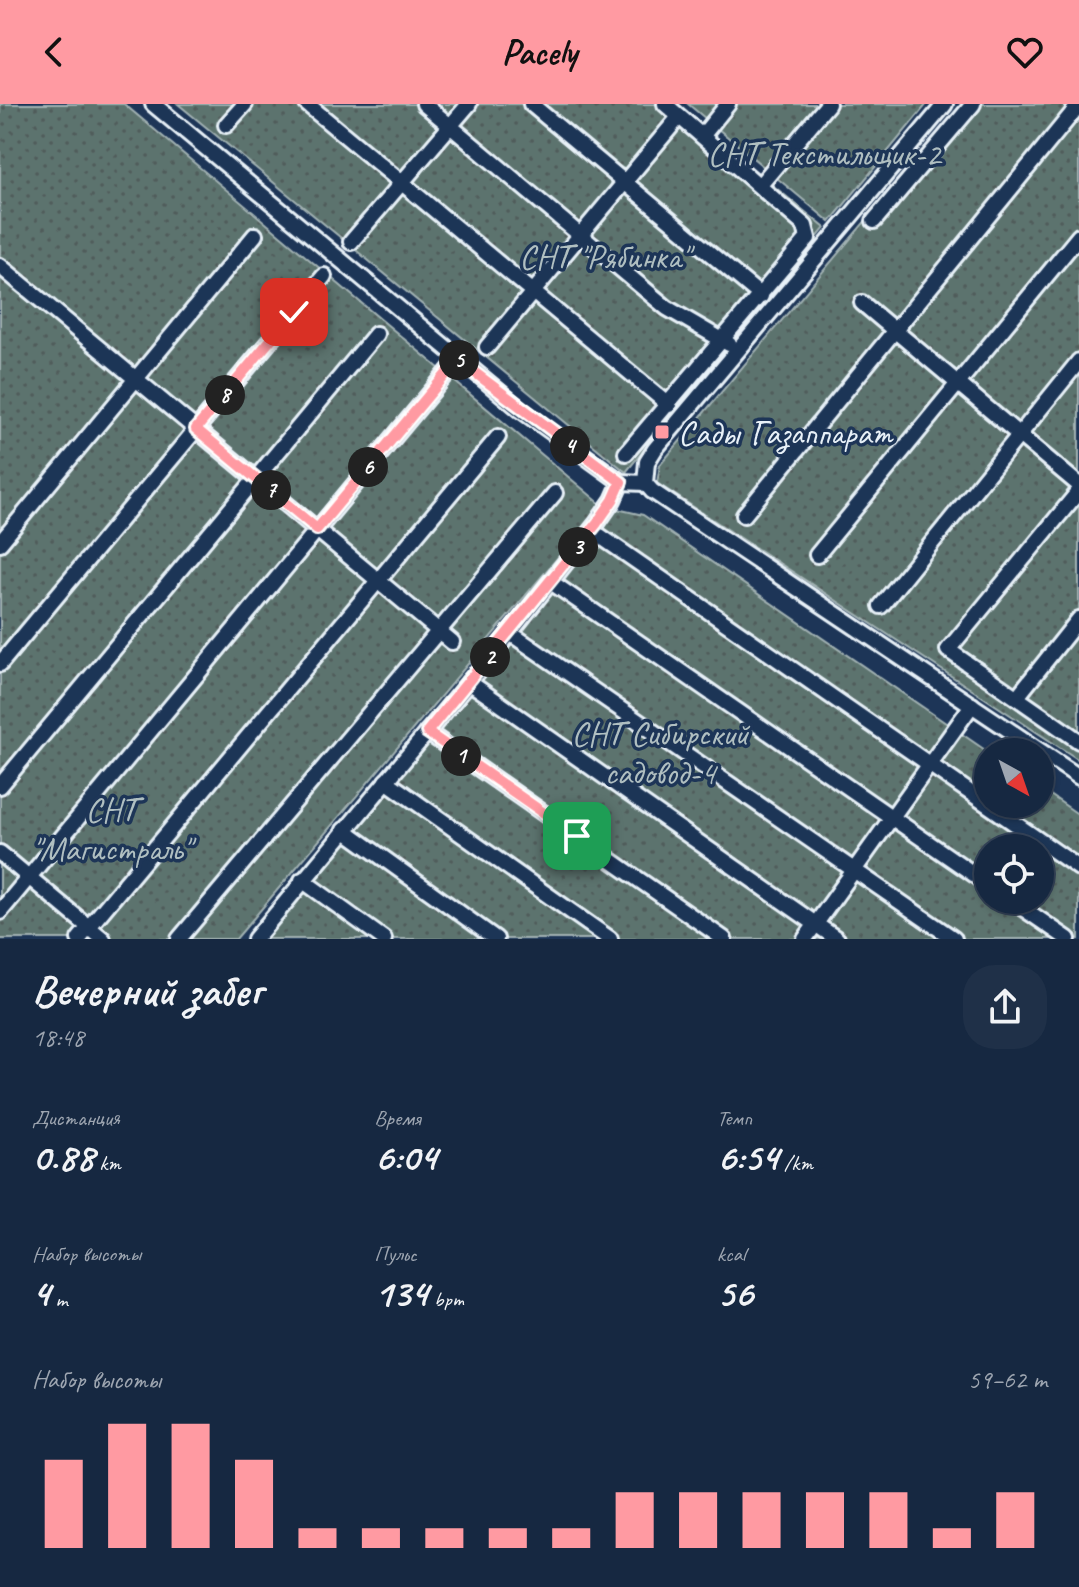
<!DOCTYPE html>
<html lang="ru">
<meta charset="utf-8">
<style>
:root{--surface:#162841;--page:#1f3048;--text:#f1f3f6;--muted:#9ea6b1;--line:#35445a;--accent:#ff9aa2}
body{margin:0;font-family:Caveat,sans-serif;background:var(--page);color:var(--text);height:100vh;display:flex;flex-direction:column;font-size:30px;white-space:nowrap}
*{box-sizing:border-box;margin:0}
p{font-size:26px;color:var(--muted)}
.icon{flex:none;width:44px;height:44px;fill:none;stroke:currentColor;stroke-width:2;stroke-linecap:round;stroke-linejoin:round}
.map{position:relative;height:835px;overflow:hidden}
.details{display:flex;flex-direction:column;background:var(--surface);flex:1}
.details>*{flex:none}
.needle{width:52px;rotate:140deg}
.controls{position:absolute;left:974px;top:634px;display:grid;gap:16px}
.controls a{display:grid;place-items:center;width:80px;height:80px;border-radius:50%;background:var(--surface);box-shadow:0 2px 6px #0004,0 0 0 2px var(--line);font-size:40px}
.pin{position:absolute;display:grid;place-items:center;width:68px;height:68px;color:#fff;margin:-34px;border-radius:16px;box-shadow:0 4px 12px #0006}
.km{position:absolute;width:40px;height:40px;margin:-20px;border-radius:50%;background:#222;color:#fff;font-size:22px;line-height:40px;text-align:center}
.round{display:grid;place-items:center;flex:none;width:84px;height:84px;border-radius:32px;background:var(--page)}
.head{display:flex;align-items:center;justify-content:space-between;height:136px;padding:0 32px}
h1{font-size:44px;font-weight:800;line-height:60px}
.figures{display:grid;grid-template-columns:repeat(3,1fr);gap:12px;height:136px;padding:8px 32px}
.figures div{display:grid;align-content:center}
.figures b{font-size:40px;font-weight:800}
.figures small{font-size:22px;font-weight:400}
.figures p{font-size:22px}
.chart{height:224px;padding:16px 32px}
.chart p{display:flex;justify-content:space-between}
.chart svg{width:100%;height:144px;margin-top:8px;stroke:var(--accent);stroke-width:6}
header{display:flex;justify-content:space-between;align-items:center;height:104px;padding:0 32px;background:var(--accent);color:#111;font-size:36px;font-weight:800}
.map>svg:first-child{display:block}
.park{fill:url(#park-dots);stroke:#a2b2b3;stroke-width:2;fill-rule:evenodd}
.lines{fill:none;stroke-linecap:round;stroke-linejoin:round}
.minor-casing{stroke:#e8f1f8;stroke-width:20}
.minor{stroke:#1d3557;stroke-width:14}
.route-casing{stroke:#fff;stroke-width:16}
.route{stroke:#ff9aa2;stroke-width:10}
.poi-dot{fill:#ff9aa2;stroke:#1d3557;stroke-width:3}
.labels{text-anchor:middle;dominant-baseline:central;stroke-width:7;stroke-linejoin:round;paint-order:stroke}
.park-label{font-size:34px;fill:#b0bfc1;stroke:#1d3557}
.poi-label{font-size:34px;fill:#e8f1f8;stroke:#1d3557;text-anchor:start}
</style>
<header><svg class="icon" aria-label="back" viewBox="0 0 24 24"><path d="M15 5l-7 7 7 7"/></svg>Pacely<svg class="icon" aria-label="heart" viewBox="0 0 24 24"><path d="M12 20l-8-8c-3-5 5-10 8-4 3-6 11-1 8 4z"/></svg></header>
<div class="map">
<svg width="1079" height="835" viewBox="0 0 1079 835">
<defs>
<pattern id="park-dots" width="8" height="8" patternUnits="userSpaceOnUse" patternTransform="scale(2)"><rect width="8" height="8" fill="#5c736e"/><path d="M2 2h.1M6 6h.1" fill="none" stroke="#505b5a" stroke-width="1.8" stroke-linecap="round"/></pattern>
</defs>
<rect width="100%" height="100%" fill="#1d3557"/>
<filter id="ink" filterUnits="userSpaceOnUse"><feTurbulence type="fractalNoise" baseFrequency=".0125" numOctaves="2"/><feDisplacementMap in="SourceGraphic" scale="16" xChannelSelector="R" yChannelSelector="G"/><feConvolveMatrix kernelMatrix="1 2 1 2 8 2 1 2 1" color-interpolation-filters="sRGB"/></filter>
<g filter="url(#ink)">
<g class="park">
<path d="M0,0H124L602,401L236,835H0Z"/>
<path d="M178,0H673L825,124L626,368Z"/>
<path d="M688,0H927L830,118Z"/>
<path d="M964,0H1079V656L657,379L660,361Z"/>
<path d="M617,405L643,411L988,648V700H1040V684L1079,711V835H259ZM988,744H1040V796H988Z"/>
</g>
<g class="lines">
<defs>
<g id="minor">
<path d="M153,0L521,306L621,378L645,379"/>
<path d="M307,0L669,301"/>
<path d="M424,0L667,204L729,240"/>
<path d="M531,0L761,192"/>
<path d="M945,0L655,345L647,358L645,379L652,387L1079,673"/>
<path d="M226,21L245,0"/>
<path d="M703,31L728,0"/>
<path d="M760,81L828,0"/>
<path d="M874,117L973,0"/>
<path d="M351,138L469,0"/>
<path d="M0,162L452,538"/>
<path d="M862,199L1079,381"/>
<path d="M487,243L679,13"/>
<path d="M626,349L808,134L805,122L665,0"/>
<path d="M1079,387L948,546L1079,637"/>
<path d="M744,411L1079,1"/>
<path d="M600,432L1079,764"/>
<path d="M0,439L255,131"/>
<path d="M817,451L1079,132"/>
<path d="M551,478L988,780"/>
<path d="M881,502L1079,257"/>
<path d="M510,529L954,835"/>
<path d="M0,560L324,172"/>
<path d="M469,578L837,835"/>
<path d="M1017,593L1079,515"/>
<path d="M427,628L724,835"/>
<path d="M386,677L610,835"/>
<path d="M0,682L376,230"/>
<path d="M344,726L496,835"/>
<path d="M0,749L103,835"/>
<path d="M302,776L384,835"/>
<path d="M1011,796L1068,835"/>
<path d="M0,808L458,256"/>
<path d="M79,835L498,333"/>
<path d="M179,835L555,389"/>
<path d="M255,835L510,529L597,419L613,396L621,378"/>
<path d="M805,835L972,601"/>
</g>
</defs>
<use href="#minor" class="minor-casing"/>
<use href="#minor" class="minor"/>
</g>
</g>
<g class="lines" filter="url(#ink)">
<defs>
<path id="route" d="M294,208L196,325L317,425L458,256L621,378L613,396L597,419L427,628L577,732"/>
</defs>
<use href="#route" class="route-casing"/>
<use href="#route" class="route"/>
</g>
<rect class="poi-dot" x="654" y="320" width="16" height="16" rx="4"/>
<g class="labels">
<g class="park-label">
<text x="824" y="49">СНТ Текстильщик-2</text>
<text x="604" y="152">СНТ "Рябинка"</text>
<text x="660" y="629">СНТ Сибирский<tspan x="660" dy="39">садовод-4</tspan></text>
<text x="111" y="705">СНТ<tspan x="111" dy="39">"Магистраль"</tspan></text>
</g>
<g class="poi-label">
<text x="678" y="328">Сады Газаппарат</text>
</g>
</g>
</svg>
<div class="controls">
<a><svg class="needle" viewBox="-14 -14 28 28"><path d="M0-13l5 13h-10z" fill="#e53935"/><path d="M0 13l5-13h-10z" fill="#9ea6b1"/></svg></a>
<a><svg class="icon" aria-label="locate" viewBox="0 0 24 24"><circle cx="12" cy="12" r="6"/><path d="M12 2v4M12 18v4M2 12h4M18 12h4"/></svg></a>
</div>
<div class="pin" style="left:577px;top:732px;background:#1e9e55"><svg class="icon" aria-label="arrive" viewBox="0 0 24 24"><path d="M6 21V4h12l-3 4 3 4H6"/></svg></div>
<div class="pin" style="left:294px;top:208px;background:#d93025"><svg class="icon" aria-label="check" viewBox="0 0 24 24"><path d="M5 12l5 5 9-10"/></svg></div>
<b class="km" style="left:461px;top:652px">1</b>
<b class="km" style="left:490px;top:553px">2</b>
<b class="km" style="left:578px;top:443px">3</b>
<b class="km" style="left:570px;top:342px">4</b>
<b class="km" style="left:459px;top:256px">5</b>
<b class="km" style="left:368px;top:363px">6</b>
<b class="km" style="left:271px;top:386px">7</b>
<b class="km" style="left:225px;top:291px">8</b>
</div>
<section class="details">
<div class="head"><div><h1>Вечерний забег</h1><p>18:48</p></div><a class="round"><svg class="icon" aria-label="share" viewBox="0 0 24 24"><path d="M12 15V3M7 8l5-5 5 5M5 13v7h14v-7"/></svg></a></div>
<div class="figures">
<div><p>Дистанция</p><b>0.88<small> km</small></b></div>
<div><p>Время</p><b>6:04</b></div>
<div><p>Темп</p><b>6:54<small> /km</small></b></div>
</div>
<div class="figures">
<div><p>Набор высоты</p><b>4<small> m</small></b></div>
<div><p>Пульс</p><b>134<small> bpm</small></b></div>
<div><p>kcal</p><b>56</b></div>
</div>
<div class="chart"><p><span>Набор высоты</span>59–62 m</p>
<svg viewBox="0 0 160 44" preserveAspectRatio="none"><path d="M5 44V17M15 44V6M25 44V6M35 44V17M45 44V38M55 44V38M65 44V38M75 44V38M85 44V38M95 44V27M105 44V27M115 44V27M125 44V27M135 44V27M145 44V38M155 44V27"/></svg>
</div>
</section>
